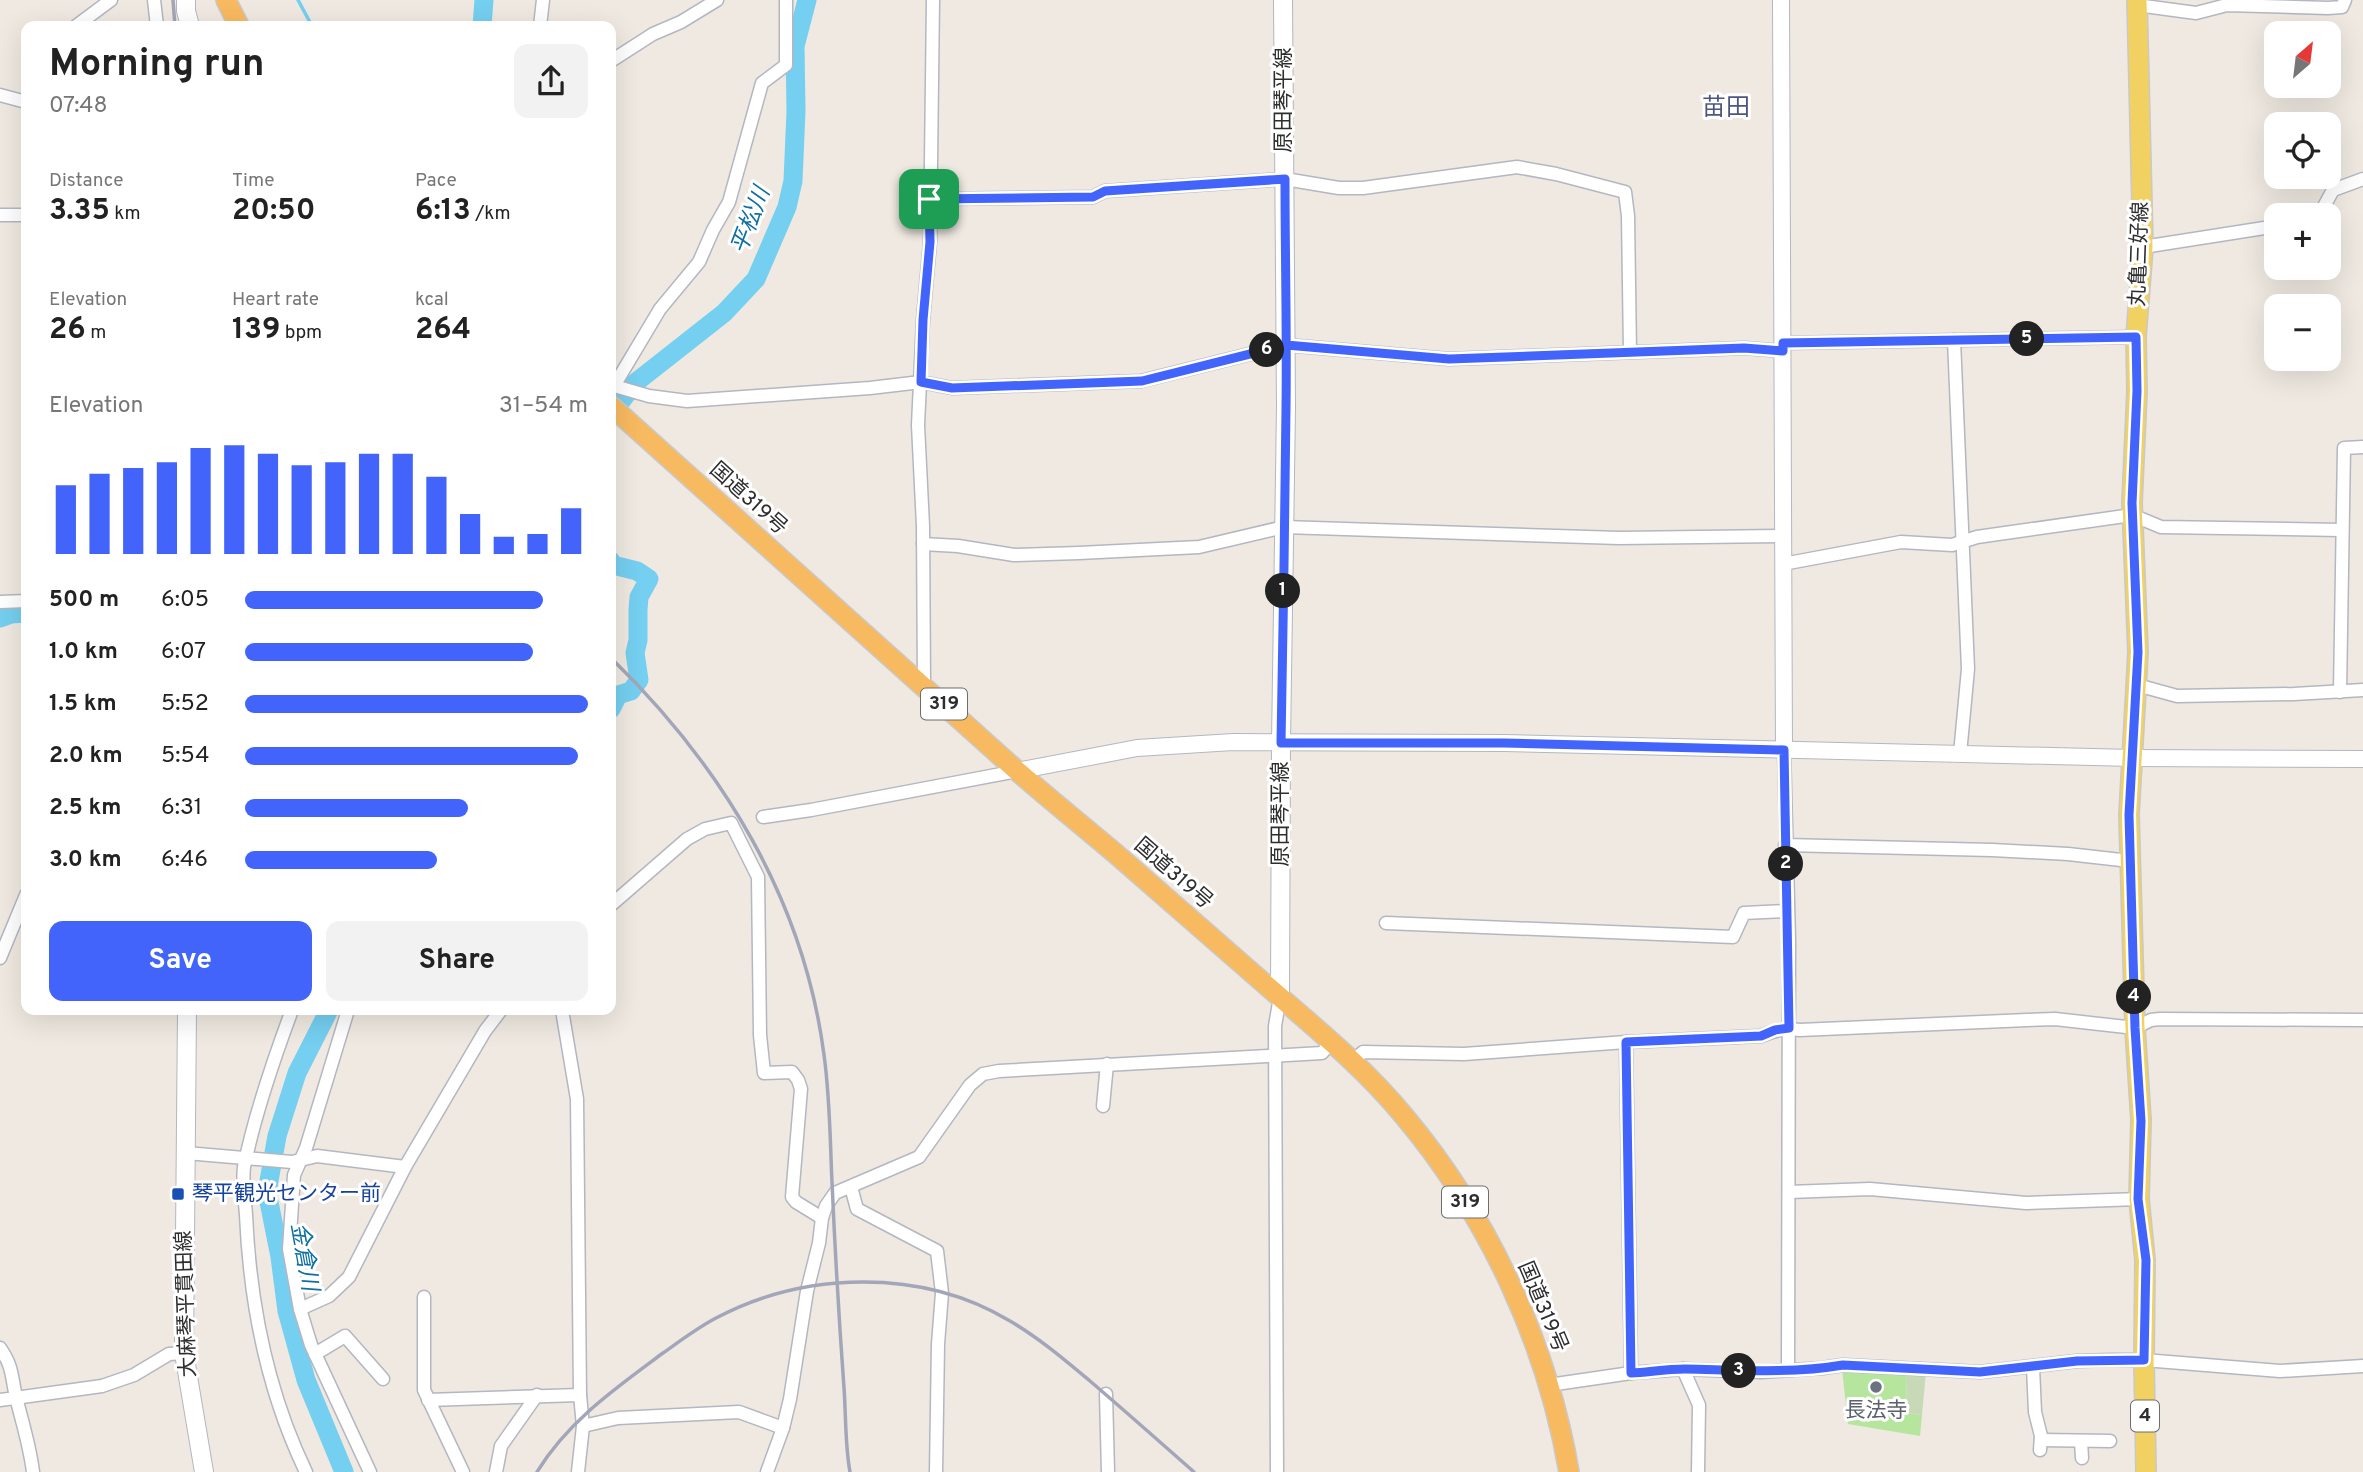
<!DOCTYPE html>
<meta charset="utf-8">
<style>
:root{--surface:#fff;--page:#f2f2f2;--text:#222;--muted:#767676;--accent:#4264fb}
body{margin:0;font-family:Overpass,"Noto Sans JP",sans-serif;background:var(--page);color:var(--text);height:100vh;display:flex;flex-direction:column;font-size:26px;white-space:nowrap}
*{box-sizing:border-box;margin:0}
p{font-size:23px;color:var(--muted)}
.icon{flex:none;width:38px;height:38px;fill:none;stroke:currentColor;stroke-width:2;stroke-linecap:round;stroke-linejoin:round}
.map{position:relative;flex:1;overflow:hidden}
.drawer{position:absolute;left:21px;top:21px;width:595px;height:994px;display:flex;flex-direction:column;background:var(--surface);border-radius:14px;box-shadow:0 7px 28px #0002}
.drawer>*{flex:none}
.needle{width:46px;rotate:28deg}
.tools{position:absolute;left:2264px;top:21px;display:grid;gap:14px}
.tools a{display:grid;place-items:center;width:77px;height:77px;border-radius:14px;background:var(--surface);box-shadow:0 7px 28px #0002;font-size:35px}
.pin{position:absolute;display:grid;place-items:center;width:60px;height:60px;color:#fff;margin:-30px;border-radius:14px;box-shadow:0 4px 10px #0006}
.km{position:absolute;width:35px;height:35px;margin:-18px;border-radius:50%;background:#222;color:#fff;font-size:19px;line-height:35px;text-align:center}
.round{display:grid;place-items:center;flex:none;width:74px;height:74px;border-radius:14px;background:var(--page)}
.head{display:flex;align-items:center;justify-content:space-between;height:119px;padding:0 28px}
h1{font-size:38px;font-weight:700;line-height:52px}
.figures{display:grid;grid-template-columns:repeat(3,1fr);gap:10px;height:119px;padding:7px 28px}
.figures div{display:grid;align-content:center}
.figures b{font-size:30px;font-weight:700}
.figures small{font-size:19px;font-weight:400}
.figures p{font-size:19px}
.chart{height:196px;padding:14px 28px}
.chart p{display:flex;justify-content:space-between}
.chart svg{width:100%;height:126px;margin-top:7px;stroke:var(--accent);stroke-width:6}
.action{display:flex;gap:14px;margin-top:auto;padding:14px 28px}
.action a{flex:1;height:80px;border-radius:14px;background:var(--accent);color:#fff;font-size:28px;font-weight:700;line-height:80px;text-align:center}
.action a+a{background:var(--page);color:var(--text)}
ul{padding:0 28px;list-style:none;font-size:23px}
li{display:grid;grid-template-columns:112px 84px 1fr;align-items:center;height:52px}
li i{height:18px;border-radius:9px;background:var(--accent)}
.map>svg:first-child{display:block}
.green{fill:#b6e59e}
.cemetery{fill:#c8d9b8}
.lines{fill:none;stroke-linecap:round;stroke-linejoin:round}
.stream{stroke:#75cff0;stroke-width:3.5}
.river{stroke:#75cff0;stroke-width:19}
.minor-casing{stroke:#b4b7c1;stroke-width:15}
.tertiary-casing{stroke:#b4b7c1;stroke-width:18}
.secondary-casing{stroke:#b4b7c1;stroke-width:20}
.primary-casing{stroke:#c9c9c9;stroke-width:22}
.trunk-casing{stroke:#c9c9c9;stroke-width:22}
.minor{stroke:#fff;stroke-width:12}
.tertiary{stroke:#fff;stroke-width:16}
.secondary{stroke:#fff;stroke-width:18}
.primary{stroke:#f2d163;stroke-width:19}
.trunk{stroke:#f8ba60;stroke-width:19}
.rail{stroke:#a3a6b8;stroke-width:3.5}
.route-casing{stroke:#fff;stroke-width:14}
.route{stroke:#4264fb;stroke-width:9}
.transit-dot{fill:#1a4fb4;stroke:#fff;stroke-width:2.5}
.worship-dot{fill:#6b7280;stroke:#fff;stroke-width:2.5}
.labels{text-anchor:middle;dominant-baseline:central;stroke-width:6;stroke-linejoin:round;paint-order:stroke}
.shield{fill:#fff;stroke:#6d6d6d;stroke-width:2}
.shield-label{font-size:19px;font-weight:bold;fill:#2e2e2e}
.street-label{font-size:21px;fill:#2e2e2e;stroke:#fff}
.transit-label{font-size:21px;fill:#164399;stroke:#fff;text-anchor:start}
.worship-label{font-size:21px;fill:#5b616d;stroke:#fff}
.water-label{font-size:23px;font-style:italic;fill:#0d6fa3;stroke:#fff}
.quarter-label{font-size:24px;fill:#4d5680;stroke:#fff}
</style>
<div class="map">
<svg width="2363" height="1472" viewBox="0 0 2363 1472">
<rect width="100%" height="100%" fill="#efe9e1"/>
<path class="green" d="M1842,1369L1906,1371L1907,1413L1922,1415L1920,1436L1848,1424Z"/>
<path class="cemetery" d="M1906,1371L1926,1372L1922,1415L1907,1413Z"/>
<g class="lines">
<path class="stream" d="M298,0L312,26"/>
<g class="river">
<path d="M482,26L484,0"/>
<path d="M622,400L635,383L724,313L756,279L787,207L793,181L796,111L795,46L807,0"/>
<path d="M611,561L613,565L637,571L649,579L639,597L638,610V640L635,653L639,680L631,691L618,695L611,709"/>
<path d="M0,618L11,614L26,613"/>
<path d="M329,1010L297,1073L277,1136L267,1192L280,1257L287,1311L306,1380L344,1472"/>
</g>
<defs>
<g id="minor">
<path d="M154,0L157,26"/>
<path d="M2137,5L2196,13L2227,5L2328,8L2342,7L2345,0"/>
<path d="M76,26L111,0"/>
<path d="M540,26L543,0"/>
<path d="M611,61L653,34L681,22L717,0"/>
<path d="M0,95L26,102"/>
<path d="M929,199L1093,197L1105,191L1285,179L1339,188H1363L1517,167L1556,174L1625,192L1628,216L1630,352"/>
<path d="M0,215H26"/>
<path d="M2313,215L2322,210L2333,190L2363,179"/>
<path d="M2143,247L2277,226"/>
<path d="M1954,340L1968,669L1960,754"/>
<path d="M1783,343L2136,337"/>
<path d="M611,385L649,396L687,401L870,388L921,382L952,388L1141,381L1286,345L1449,359L1744,348L1783,351"/>
<path d="M614,386L660,309L699,262L713,230L729,202L762,83L786,65V0"/>
<path d="M923,544L958,546L1014,555L1079,553L1199,547L1284,527L1619,538L1783,536"/>
<path d="M1783,564L1901,542L1952,545L1977,537L2132,515L2161,527L2342,530"/>
<path d="M0,602L26,601"/>
<path d="M2137,685L2177,696L2294,694L2363,690"/>
<path d="M924,686L923,526L918,425L923,320L930,242L933,0"/>
<path d="M2340,692L2344,448L2363,447"/>
<path d="M1784,750L1789,940L1788,1370"/>
<path d="M763,817L811,810L1017,771"/>
<path d="M1785,845L1992,850L2068,854L2130,861"/>
<path d="M611,905L687,839L705,829L731,823L758,877L760,1035L764,1073L792,1072L798,1080L801,1089L792,1197L796,1202L822,1218"/>
<path d="M1386,923L1733,937L1744,913L1787,911"/>
<path d="M0,958L26,895"/>
<path d="M292,1010C273,1061 255,1113 244,1167C242,1182 245,1200 246,1215C250,1305 267,1391 306,1472"/>
<path d="M348,1010L306,1148L294,1175L289,1249L300,1309L311,1345L370,1472"/>
<path d="M562,1010L577,1099L580,1395L583,1426L578,1472"/>
<path d="M1626,1042L1631,1373"/>
<path d="M1351,1062L1363,1052L1464,1054L1626,1042L1761,1036C1775,1030 1785,1028 1800,1030L2027,1020L2055,1019L2135,1028L2151,1020L2160,1019L2363,1020"/>
<path d="M1103,1106L1107,1064"/>
<path d="M186,1153L292,1162L317,1156L405,1167"/>
<path d="M851,1187L857,1209L937,1251L942,1293L938,1344L936,1472"/>
<path d="M1789,1192L1870,1189L2026,1203L2139,1199"/>
<path d="M424,1297V1390L463,1472"/>
<path d="M300,1309L329,1296L349,1277L405,1167L485,1031L501,1010"/>
<path d="M0,1348C14,1368 11,1378 17,1401C23,1425 30,1447 33,1472"/>
<path d="M315,1354L345,1336L383,1379"/>
<path d="M2033,1367L2035,1412L2041,1436L2040,1450"/>
<path d="M1683,1369L1699,1405L1698,1472"/>
<path d="M1549,1385L1631,1373L1683,1369L1761,1372L1823,1368L1843,1365L1980,1372L2077,1361L2111,1360H2144L2280,1371L2363,1366"/>
<path d="M1106,1394L1108,1472"/>
<path d="M0,1400L102,1386L134,1375L169,1354L184,1353"/>
<path d="M428,1400L580,1395"/>
<path d="M583,1426L618,1418L739,1412L783,1428"/>
<path d="M2041,1440L2110,1441"/>
<path d="M2081,1441L2082,1458"/>
<path d="M496,1472L501,1446L537,1395"/>
<path d="M767,1472L783,1428L790,1399L807,1291L819,1243L822,1218L826,1206L835,1193L919,1157L970,1085L983,1074L999,1071L1322,1053L1331,1042"/>
<path d="M1277,1472L1275,1026L1280,997"/>
</g>
<g id="tertiary">
<path d="M1781,0L1784,750"/>
<path d="M1017,771L1137,748L1233,742L1504,743L2133,758L2363,759"/>
</g>
<g id="secondary">
<path d="M186,0V11L190,26"/>
<path d="M1280,997L1281,743L1286,407L1283,0"/>
<path d="M187,1010L184,1353L204,1472"/>
</g>
<path id="primary" d="M2137,0L2143,247L2136,337L2137,391L2132,503L2138,652L2129,815L2135,1028L2141,1120L2139,1199L2145,1260L2144,1360L2146,1472"/>
<g id="trunk">
<path d="M226,0L239,26"/>
<path d="M611,406C746,527 880,649 1015,769C1048,798 1083,826 1116,854C1166,898 1216,941 1266,985C1313,1026 1364,1067 1404,1116C1488,1216 1547,1343 1569,1472"/>
</g>
</defs>
<use href="#minor" class="minor-casing"/>
<use href="#tertiary" class="tertiary-casing"/>
<use href="#secondary" class="secondary-casing"/>
<use href="#primary" class="primary-casing"/>
<use href="#trunk" class="trunk-casing"/>
<use href="#minor" class="minor"/>
<use href="#tertiary" class="tertiary"/>
<use href="#secondary" class="secondary"/>
<use href="#primary" class="primary"/>
<use href="#trunk" class="trunk"/>
<g class="rail">
<path d="M173,0L175,26"/>
<path d="M611,658C722,766 804,900 824,1055C830,1097 830,1140 832,1182C835,1251 839,1319 844,1388C846,1416 845,1445 850,1472"/>
<path d="M537,1472C568,1421 616,1388 663,1353C680,1341 697,1328 716,1318C805,1271 922,1268 1010,1321C1039,1338 1065,1360 1090,1381C1125,1411 1160,1442 1194,1472"/>
</g>
</g>
<g class="lines">
<defs>
<path id="route" d="M929,199L1093,197L1105,191L1285,179C1285,255 1287,331 1286,408C1285,520 1283,631 1281,743H1504L1784,750L1789,1028L1775,1030L1761,1036L1626,1042L1631,1373C1649,1372 1667,1369 1685,1369C1738,1370 1790,1374 1843,1365L1980,1372L2077,1361L2144,1360L2146,1260L2138,1199L2141,1121L2135,1028L2129,815L2138,652L2132,503L2137,391L2136,337L1783,343V351L1744,348L1449,359L1286,345L1142,381L952,388L921,382L923,320L930,242L929,199"/>
</defs>
<use href="#route" class="route-casing"/>
<use href="#route" class="route"/>
</g>
<rect class="transit-dot" x="171" y="1187" width="14" height="14" rx="3.5"/>
<circle class="worship-dot" cx="1876" cy="1387" r="7"/>
<g class="labels">
<g class="shield">
<rect x="921" y="688.5" width="46" height="31" rx="5"/>
<rect x="1442" y="1186.5" width="46" height="31" rx="5"/>
<rect x="2131" y="1400.5" width="28" height="31" rx="5"/>
</g>
<g class="shield-label">
<text x="944" y="704">319</text>
<text x="1465" y="1202">319</text>
<text x="2145" y="1416">4</text>
</g>
<g class="street-label">
<text transform="translate(1284 100) rotate(-90)">原田琴平線</text>
<text transform="translate(2140 254) rotate(-88)">丸亀三好線</text>
<text transform="translate(748 499) rotate(42)">国道319号</text>
<text transform="translate(1281 814) rotate(-90)">原田琴平線</text>
<text transform="translate(1173 874) rotate(41)">国道319号</text>
<text transform="translate(187 1304) rotate(-92)">大麻琴平貫田線</text>
<text transform="translate(1542 1307) rotate(67)">国道319号</text>
</g>
<g class="transit-label">
<text x="192" y="1194">琴平観光センター前</text>
</g>
<g class="worship-label">
<text x="1876" y="1411">長法寺</text>
</g>
<g class="water-label">
<text transform="translate(752 221) rotate(-69)">平松川</text>
<text transform="translate(303 1257) rotate(80)">金倉川</text>
</g>
<g class="quarter-label">
<text x="1726" y="109">苗田</text>
</g>
</g>
</svg>
<div class="tools">
<a><svg class="needle" viewBox="-14 -14 28 28"><path d="M0-13l5 13h-10z" fill="#e53935"/><path d="M0 13l5-13h-10z" fill="#767676"/></svg></a>
<a><svg class="icon" aria-label="locate" viewBox="0 0 24 24"><circle cx="12" cy="12" r="6"/><path d="M12 2v4M12 18v4M2 12h4M18 12h4"/></svg></a>
<a>+</a>
<a>−</a>
</div>
<div class="pin" style="left:929px;top:199px;background:#1e9e55"><svg class="icon" aria-label="arrive" viewBox="0 0 24 24"><path d="M6 21V4h12l-3 4 3 4H6"/></svg></div>
<b class="km" style="left:1283px;top:591px">1</b>
<b class="km" style="left:1786px;top:864px">2</b>
<b class="km" style="left:1739px;top:1371px">3</b>
<b class="km" style="left:2134px;top:997px">4</b>
<b class="km" style="left:2027px;top:339px">5</b>
<b class="km" style="left:1267px;top:350px">6</b>
<section class="drawer">
<div class="head"><div><h1>Morning run</h1><p>07:48</p></div><a class="round"><svg class="icon" aria-label="share" viewBox="0 0 24 24"><path d="M12 15V3M7 8l5-5 5 5M5 13v7h14v-7"/></svg></a></div>
<div class="figures">
<div><p>Distance</p><b>3.35<small> km</small></b></div>
<div><p>Time</p><b>20:50</b></div>
<div><p>Pace</p><b>6:13<small> /km</small></b></div>
</div>
<div class="figures">
<div><p>Elevation</p><b>26<small> m</small></b></div>
<div><p>Heart rate</p><b>139<small> bpm</small></b></div>
<div><p>kcal</p><b>264</b></div>
</div>
<div class="chart"><p><span>Elevation</span>31–54 m</p>
<svg viewBox="0 0 160 44" preserveAspectRatio="none"><path d="M5 44V20M15 44V16M25 44V14M35 44V12M45 44V7M55 44V6M65 44V9M75 44V13M85 44V12M95 44V9M105 44V9M115 44V17M125 44V30M135 44V38M145 44V37M155 44V28"/></svg>
</div>
<ul>
<li><b>500 m</b>6:05<i style="width:87%"></i></li>
<li><b>1.0 km</b>6:07<i style="width:84%"></i></li>
<li><b>1.5 km</b>5:52<i style="width:100%"></i></li>
<li><b>2.0 km</b>5:54<i style="width:97%"></i></li>
<li><b>2.5 km</b>6:31<i style="width:65%"></i></li>
<li><b>3.0 km</b>6:46<i style="width:56%"></i></li>
</ul>
<div class="action"><a>Save</a><a>Share</a></div>
</section>
</div>
